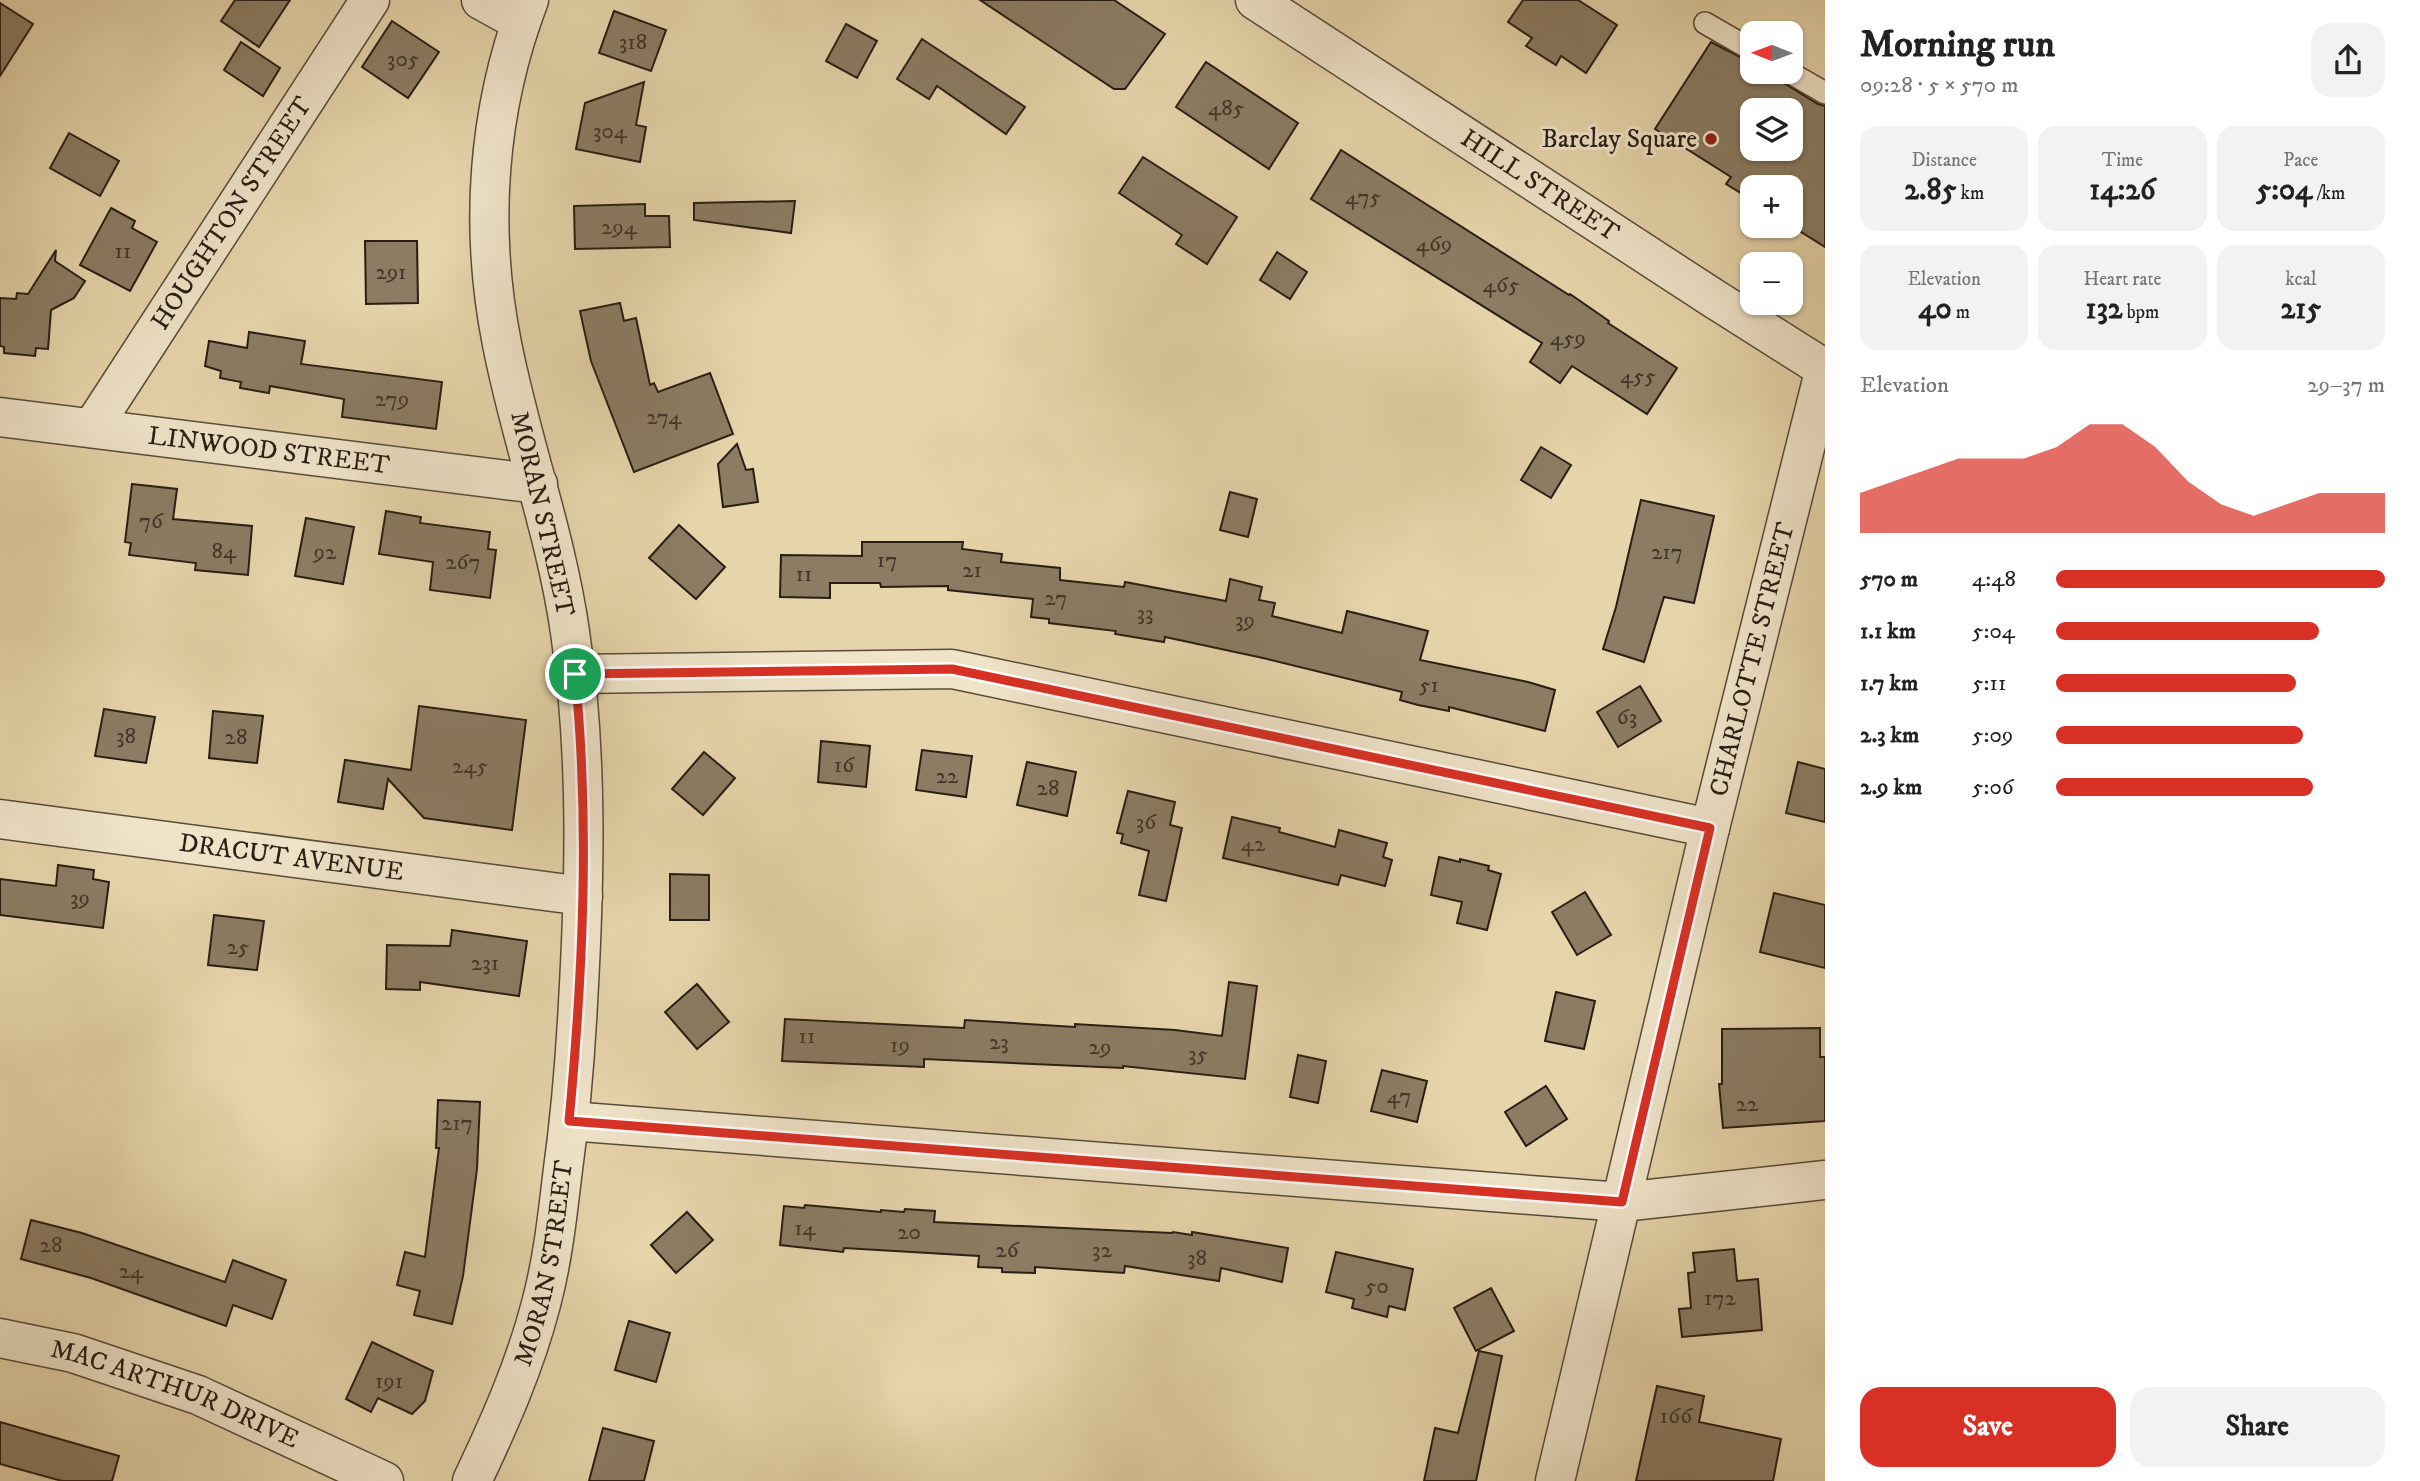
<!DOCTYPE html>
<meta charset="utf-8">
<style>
:root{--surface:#fff;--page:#f2f2f2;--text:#222;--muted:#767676;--accent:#d93025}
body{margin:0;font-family:"IM FELL DW Pica",serif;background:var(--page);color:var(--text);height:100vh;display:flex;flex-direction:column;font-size:26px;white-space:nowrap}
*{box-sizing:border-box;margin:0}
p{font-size:23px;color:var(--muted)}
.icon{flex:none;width:38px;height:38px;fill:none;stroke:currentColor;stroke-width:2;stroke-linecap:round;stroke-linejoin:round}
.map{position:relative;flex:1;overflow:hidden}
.details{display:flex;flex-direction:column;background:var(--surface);width:595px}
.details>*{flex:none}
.needle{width:46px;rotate:271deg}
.controls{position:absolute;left:1740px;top:21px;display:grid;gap:14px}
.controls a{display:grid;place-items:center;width:63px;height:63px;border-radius:14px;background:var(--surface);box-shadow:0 2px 5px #0004;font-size:35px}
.pin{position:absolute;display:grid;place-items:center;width:60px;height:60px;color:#fff;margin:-30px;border:4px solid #fff;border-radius:50%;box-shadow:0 2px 7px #0007}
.round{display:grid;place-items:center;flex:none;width:74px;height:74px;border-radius:21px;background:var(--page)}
.overview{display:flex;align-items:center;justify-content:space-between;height:119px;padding:0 35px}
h1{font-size:38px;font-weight:800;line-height:52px}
.stats{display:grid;grid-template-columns:repeat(3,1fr);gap:10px;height:119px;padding:7px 35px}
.stats div{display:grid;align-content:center;border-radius:18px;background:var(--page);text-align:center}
.stats b{font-size:30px;font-weight:800}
.stats small{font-size:19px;font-weight:400}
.stats p{font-size:19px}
.chart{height:196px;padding:14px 35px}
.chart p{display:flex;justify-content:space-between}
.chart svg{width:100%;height:126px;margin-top:7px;fill:var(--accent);opacity:.7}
.button{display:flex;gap:14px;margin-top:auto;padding:14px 35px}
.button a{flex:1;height:80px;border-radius:21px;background:var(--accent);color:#fff;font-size:28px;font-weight:800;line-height:80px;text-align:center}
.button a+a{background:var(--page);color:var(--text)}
ul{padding:0 35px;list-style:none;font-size:23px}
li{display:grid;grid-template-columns:112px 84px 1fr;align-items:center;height:52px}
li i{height:18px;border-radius:9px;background:var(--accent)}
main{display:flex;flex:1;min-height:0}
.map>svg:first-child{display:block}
.building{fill:#8b7c63;stroke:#291d16;stroke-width:2;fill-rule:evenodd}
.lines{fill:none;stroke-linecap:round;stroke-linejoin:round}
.service-casing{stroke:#584b3b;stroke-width:24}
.minor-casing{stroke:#584b3b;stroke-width:41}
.service{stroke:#efe3c8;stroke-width:21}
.minor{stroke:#efe3c8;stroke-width:38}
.route-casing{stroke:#fff;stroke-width:14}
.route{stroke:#d93025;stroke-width:9}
.poi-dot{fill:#8f2418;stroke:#efe3c8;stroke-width:2.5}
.labels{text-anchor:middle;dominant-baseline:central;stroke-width:6;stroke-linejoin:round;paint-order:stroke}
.number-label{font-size:23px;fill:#423529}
.poi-label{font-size:26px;fill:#291d16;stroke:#efe3c8;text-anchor:end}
.street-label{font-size:26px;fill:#291d16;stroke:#efe3c8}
</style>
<main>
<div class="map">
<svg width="1825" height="1481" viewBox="0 0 1825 1481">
<rect width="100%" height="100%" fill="#e6d4aa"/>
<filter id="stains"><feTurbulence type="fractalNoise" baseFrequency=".00286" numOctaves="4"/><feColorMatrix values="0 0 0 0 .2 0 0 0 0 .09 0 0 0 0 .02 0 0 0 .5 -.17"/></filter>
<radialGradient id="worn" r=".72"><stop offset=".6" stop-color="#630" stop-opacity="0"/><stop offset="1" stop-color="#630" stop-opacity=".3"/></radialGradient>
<g class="building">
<path d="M235,0H290L259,47L221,21Z"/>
<path d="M980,0H1114L1165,34L1125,89H1114Z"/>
<path d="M1523,0H1578L1617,25L1586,73L1561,56L1556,65L1526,46L1532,38L1508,22Z"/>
<path d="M0,3L33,24L0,76Z"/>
<path d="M614,11L666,30L651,71L599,53Z"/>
<path d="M392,21L439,52L408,98L362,67Z"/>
<path d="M846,24L877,41L857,78L826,61Z"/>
<path d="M922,39L1025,107L1006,134L937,86L929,99L897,79Z"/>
<path d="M241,42L280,68L263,96L224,70Z"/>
<path d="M1711,42L1752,63V72H1766L1818,104L1825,106V247L1790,225V187H1752V200L1726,184L1731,177L1655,129ZM1752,110H1790V149H1752Z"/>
<path d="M1206,62L1298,123L1269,169L1176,107Z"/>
<path d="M644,82L636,125L646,127L640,162L576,149L585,103Z"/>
<path d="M69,133L119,161L100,196L50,168Z"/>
<path d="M1341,150L1569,295L1570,294L1609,321L1608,323L1677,368L1647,414L1572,366L1560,383L1530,362L1542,343L1311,199Z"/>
<path d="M1143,157L1237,217L1207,264L1176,244L1182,235L1119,193Z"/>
<path d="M795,201L791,233L694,220V203Z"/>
<path d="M645,204V216H669L670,247L575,249L574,206Z"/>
<path d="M111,208L135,221L132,228L157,242L130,291L80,265Z"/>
<path d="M365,241H417L418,303L366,304Z"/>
<path d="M56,250L55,261L85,281L74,298L51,310L48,349L36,348L35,356L4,353V347L0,346V298L16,299L17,293L28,294Z"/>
<path d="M1277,252L1307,272L1290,299L1260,280Z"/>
<path d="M620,303L624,321L636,318L650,385L654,383L658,392L710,373L733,434L634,472L591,361L580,311Z"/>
<path d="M249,332L305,341L301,364L442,382L436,429L342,417L344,399L270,386L269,393L240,388L241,382L220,378L221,371L205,366L209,341L247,348Z"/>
<path d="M737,444L746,470L753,469L758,502L723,507L718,464Z"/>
<path d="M1541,447L1571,465L1551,498L1521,480Z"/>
<path d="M132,484L177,489L173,519L252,526L248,575L195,570L196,563L129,555L131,543L125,542Z"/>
<path d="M1230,492L1257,499L1248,537L1220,530Z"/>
<path d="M1641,500L1714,516L1694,603L1664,597L1644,662L1603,649L1616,607Z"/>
<path d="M386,511L421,517L420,523L490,532L488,549L496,550L490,598L430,590L433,562L379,554Z"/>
<path d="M306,518L354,527L343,584L295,576Z"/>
<path d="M679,525L725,567L696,599L649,558Z"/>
<path d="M862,542H963L962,549L1002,554L1001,562L1060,568V580L1124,587L1125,582L1226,601L1230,579L1262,587L1259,600L1275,603L1272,616L1342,633L1347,611L1428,631L1420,660L1528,682L1555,690L1545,731L1449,707V711L1418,705L1400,700L1402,692L1263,658L1165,637L1164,642L1115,634L1116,631L1049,623V619L1031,617L1033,599L948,590V586L881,587L880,583H830V598L780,597L781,555L862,556Z"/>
<path d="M1640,686L1661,721L1618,747L1597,712Z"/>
<path d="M419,706L526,720L512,830L424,818L388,779L383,809L338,802L345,760L411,770Z"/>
<path d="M104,709L155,717L146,763L95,756Z"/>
<path d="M213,711L263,716L257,763L209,758Z"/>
<path d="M821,741L870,746L866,787L818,782Z"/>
<path d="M922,750L972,756L966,797L916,790Z"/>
<path d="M704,752L735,778L703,815L672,789Z"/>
<path d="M1027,762L1076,772L1067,816L1017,805Z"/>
<path d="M1798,762L1825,769V822L1786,813Z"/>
<path d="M1128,791L1175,802L1170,825L1182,828L1166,901L1139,895L1149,851L1121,843L1123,834L1117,833Z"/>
<path d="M1232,817L1280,828L1279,832L1335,847L1339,830L1387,843L1383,857L1392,860L1385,886L1341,875L1338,885L1223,858Z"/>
<path d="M1439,857L1460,862V859L1489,866L1488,870L1501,874L1487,930L1457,923L1462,902L1431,895Z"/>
<path d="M58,865L94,870L93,879L109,882L103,928L0,915V879L56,886Z"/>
<path d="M670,874L709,875V920H670Z"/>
<path d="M1585,892L1611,935L1577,955L1552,912Z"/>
<path d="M1774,893L1825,905V968L1760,952Z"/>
<path d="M214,915L264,921L257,970L208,965Z"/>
<path d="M452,930L527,941L519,996L420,982V990L386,989L387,945L450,946Z"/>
<path d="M1229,982L1257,986L1245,1079L1123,1066V1068L924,1059V1067L782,1061L785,1019L964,1028L965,1020L1075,1027V1024L1175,1030L1222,1036Z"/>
<path d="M697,984L729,1022L697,1049L665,1012Z"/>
<path d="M1556,992L1595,1001L1584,1049L1545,1041Z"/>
<path d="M1820,1028V1057H1825V1121L1723,1128L1719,1084H1722V1029Z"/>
<path d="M1298,1055L1326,1061L1318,1103L1290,1097Z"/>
<path d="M1382,1070L1427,1081L1417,1122L1371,1111Z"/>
<path d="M1546,1086L1567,1119L1526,1146L1505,1112Z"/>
<path d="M438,1100L480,1102L477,1169L463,1276L452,1324L414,1315L420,1291L397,1285L405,1252L425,1257L439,1148H436Z"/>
<path d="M805,1205L881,1212V1210L904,1212L905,1209L935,1211L934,1222L1172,1233L1173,1232L1192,1235V1232L1288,1248L1282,1282L1221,1268L1219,1281L1125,1266L1124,1273L1035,1267V1273L1002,1272V1268L978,1267L979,1256L844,1248L843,1252L780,1245L784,1206L804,1208Z"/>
<path d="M687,1212L713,1240L676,1273L651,1245Z"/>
<path d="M31,1220L82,1233L225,1282L233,1260L286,1280L272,1319L233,1305L226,1326L91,1278L21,1259Z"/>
<path d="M1734,1249L1737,1281L1758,1279L1762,1330L1682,1337L1679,1309L1691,1308L1688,1273L1695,1272L1693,1253Z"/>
<path d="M1336,1252L1413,1269L1405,1310L1389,1306L1387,1317L1352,1308L1354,1299L1326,1292Z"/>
<path d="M1491,1288L1514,1331L1476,1351L1454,1308Z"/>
<path d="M629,1321L670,1333L656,1382L615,1370Z"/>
<path d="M372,1342L433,1371L425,1401L412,1414L378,1398L371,1412L346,1399Z"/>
<path d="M1479,1351L1502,1356L1476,1481H1424L1435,1428L1458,1433Z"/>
<path d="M1657,1386L1704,1396L1699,1422L1781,1439L1773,1481H1636Z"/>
<path d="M0,1422L119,1456L112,1481H62L0,1464Z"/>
<path d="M603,1428L654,1441L644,1481H589Z"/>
</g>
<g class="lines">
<defs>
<g id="service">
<path d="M1705,23L1752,50"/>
<path d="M1789,72L1825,93"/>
</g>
<g id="minor">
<path d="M481,0L521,22"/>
<path id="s1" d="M1255,0L1713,298L1825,369"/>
<path id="s2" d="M0,417L538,484"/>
<path id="s3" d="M92,428L370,0"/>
<path d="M575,674L952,669L1710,828"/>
<path id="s4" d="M0,819L583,896"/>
<path d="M569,1121L1622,1202L1825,1180"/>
<path id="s5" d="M0,1338L73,1353L198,1395L384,1481"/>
<path id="s6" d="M472,1481C499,1424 525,1366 541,1304C552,1263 557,1220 562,1177C570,1119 575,1062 578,1003C585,880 588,754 570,632C556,534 521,441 502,344C479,228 487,110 529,0"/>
<path id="s7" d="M1555,1481L1710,828L1825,368"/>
</g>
</defs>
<use href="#service" class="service-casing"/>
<use href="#minor" class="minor-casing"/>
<use href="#service" class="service"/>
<use href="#minor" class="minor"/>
</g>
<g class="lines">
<defs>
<path id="route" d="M952,669L1710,828L1622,1202L569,1121C583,973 590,822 575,674Z"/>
</defs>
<use href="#route" class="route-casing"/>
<use href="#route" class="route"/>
</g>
<circle class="poi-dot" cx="1711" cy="139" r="7"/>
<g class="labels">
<g class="number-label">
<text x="633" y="42">318</text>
<text x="403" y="59">305</text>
<text x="1226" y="108">485</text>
<text x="610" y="131">304</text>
<text x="1363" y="197">475</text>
<text x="619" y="227">294</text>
<text x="1434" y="244">469</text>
<text x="123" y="251">11</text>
<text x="391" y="272">291</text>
<text x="1501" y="285">465</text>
<text x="1568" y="338">459</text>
<text x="1638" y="376">455</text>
<text x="392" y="399">279</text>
<text x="664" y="417">274</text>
<text x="151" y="521">76</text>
<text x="224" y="551">84</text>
<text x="325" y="552">92</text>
<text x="1667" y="552">217</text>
<text x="887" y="560">17</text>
<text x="463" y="562">267</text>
<text x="972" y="570">21</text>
<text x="804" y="574">11</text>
<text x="1056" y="598">27</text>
<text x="1145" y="613">33</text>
<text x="1245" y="620">39</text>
<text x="1429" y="685">51</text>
<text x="1627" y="717">63</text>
<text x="126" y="736">38</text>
<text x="236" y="737">28</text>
<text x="844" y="765">16</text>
<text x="470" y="766">245</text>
<text x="947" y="776">22</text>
<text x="1048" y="788">28</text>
<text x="1146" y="822">36</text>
<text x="1253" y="844">42</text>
<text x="80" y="898">39</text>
<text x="238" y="947">25</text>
<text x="485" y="963">231</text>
<text x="807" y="1036">11</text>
<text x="999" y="1042">23</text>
<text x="900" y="1045">19</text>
<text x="1100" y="1047">29</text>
<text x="1198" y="1054">35</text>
<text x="1399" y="1096">47</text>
<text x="1747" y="1104">22</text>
<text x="457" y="1123">217</text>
<text x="805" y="1228">14</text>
<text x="909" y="1232">20</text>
<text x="51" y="1245">28</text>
<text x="1007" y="1250">26</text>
<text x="1102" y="1250">32</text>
<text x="1197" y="1258">38</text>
<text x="131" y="1271">24</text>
<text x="1377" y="1286">50</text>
<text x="1720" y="1298">172</text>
<text x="389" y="1381">191</text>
<text x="1676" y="1416">166</text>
</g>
<g class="poi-label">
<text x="1697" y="139">Barclay Square</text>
</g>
<g class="street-label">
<text stroke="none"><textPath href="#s1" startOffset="340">HILL STREET</textPath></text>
<text stroke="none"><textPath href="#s3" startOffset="256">HOUGHTON STREET</textPath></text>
<text stroke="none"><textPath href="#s2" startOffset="271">LINWOOD STREET</textPath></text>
<text transform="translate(542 514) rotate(77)">MORAN STREET</text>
<text stroke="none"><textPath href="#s7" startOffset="845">CHARLOTTE STREET</textPath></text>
<text stroke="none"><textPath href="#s4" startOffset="294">DRACUT AVENUE</textPath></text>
<text stroke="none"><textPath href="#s6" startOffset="231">MORAN STREET</textPath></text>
<text stroke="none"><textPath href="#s5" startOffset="184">MAC ARTHUR DRIVE</textPath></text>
</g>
</g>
<rect width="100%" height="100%" filter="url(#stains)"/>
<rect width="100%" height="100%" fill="url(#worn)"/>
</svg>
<div class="controls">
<a><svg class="needle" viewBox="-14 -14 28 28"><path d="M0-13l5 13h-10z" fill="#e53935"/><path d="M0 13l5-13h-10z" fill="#767676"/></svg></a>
<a><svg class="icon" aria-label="layers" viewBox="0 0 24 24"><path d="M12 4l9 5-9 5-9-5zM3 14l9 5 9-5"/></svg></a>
<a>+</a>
<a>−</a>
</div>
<div class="pin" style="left:575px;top:674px;background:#1e9e55"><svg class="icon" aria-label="arrive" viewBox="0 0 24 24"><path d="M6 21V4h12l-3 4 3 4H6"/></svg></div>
</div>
<section class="details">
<div class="overview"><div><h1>Morning run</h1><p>09:28 · 5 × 570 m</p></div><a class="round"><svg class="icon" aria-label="share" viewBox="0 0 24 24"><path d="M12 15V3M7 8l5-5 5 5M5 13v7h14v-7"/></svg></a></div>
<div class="stats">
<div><p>Distance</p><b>2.85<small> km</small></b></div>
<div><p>Time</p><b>14:26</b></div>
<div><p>Pace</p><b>5:04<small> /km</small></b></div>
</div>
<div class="stats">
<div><p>Elevation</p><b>40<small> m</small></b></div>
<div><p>Heart rate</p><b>132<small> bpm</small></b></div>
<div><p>kcal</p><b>215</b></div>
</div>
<div class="chart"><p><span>Elevation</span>29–37 m</p>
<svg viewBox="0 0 160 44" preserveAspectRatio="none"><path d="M0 44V30L10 26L20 22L30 18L40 18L50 18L60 14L70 6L80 6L90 14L100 26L110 34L120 38L130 34L140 30L150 30L160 30V44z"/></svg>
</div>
<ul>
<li><b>570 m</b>4:48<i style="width:100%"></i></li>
<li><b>1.1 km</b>5:04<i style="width:80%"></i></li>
<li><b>1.7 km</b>5:11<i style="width:73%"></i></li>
<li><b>2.3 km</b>5:09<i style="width:75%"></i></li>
<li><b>2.9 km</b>5:06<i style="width:78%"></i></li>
</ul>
<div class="button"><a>Save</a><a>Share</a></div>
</section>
</main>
